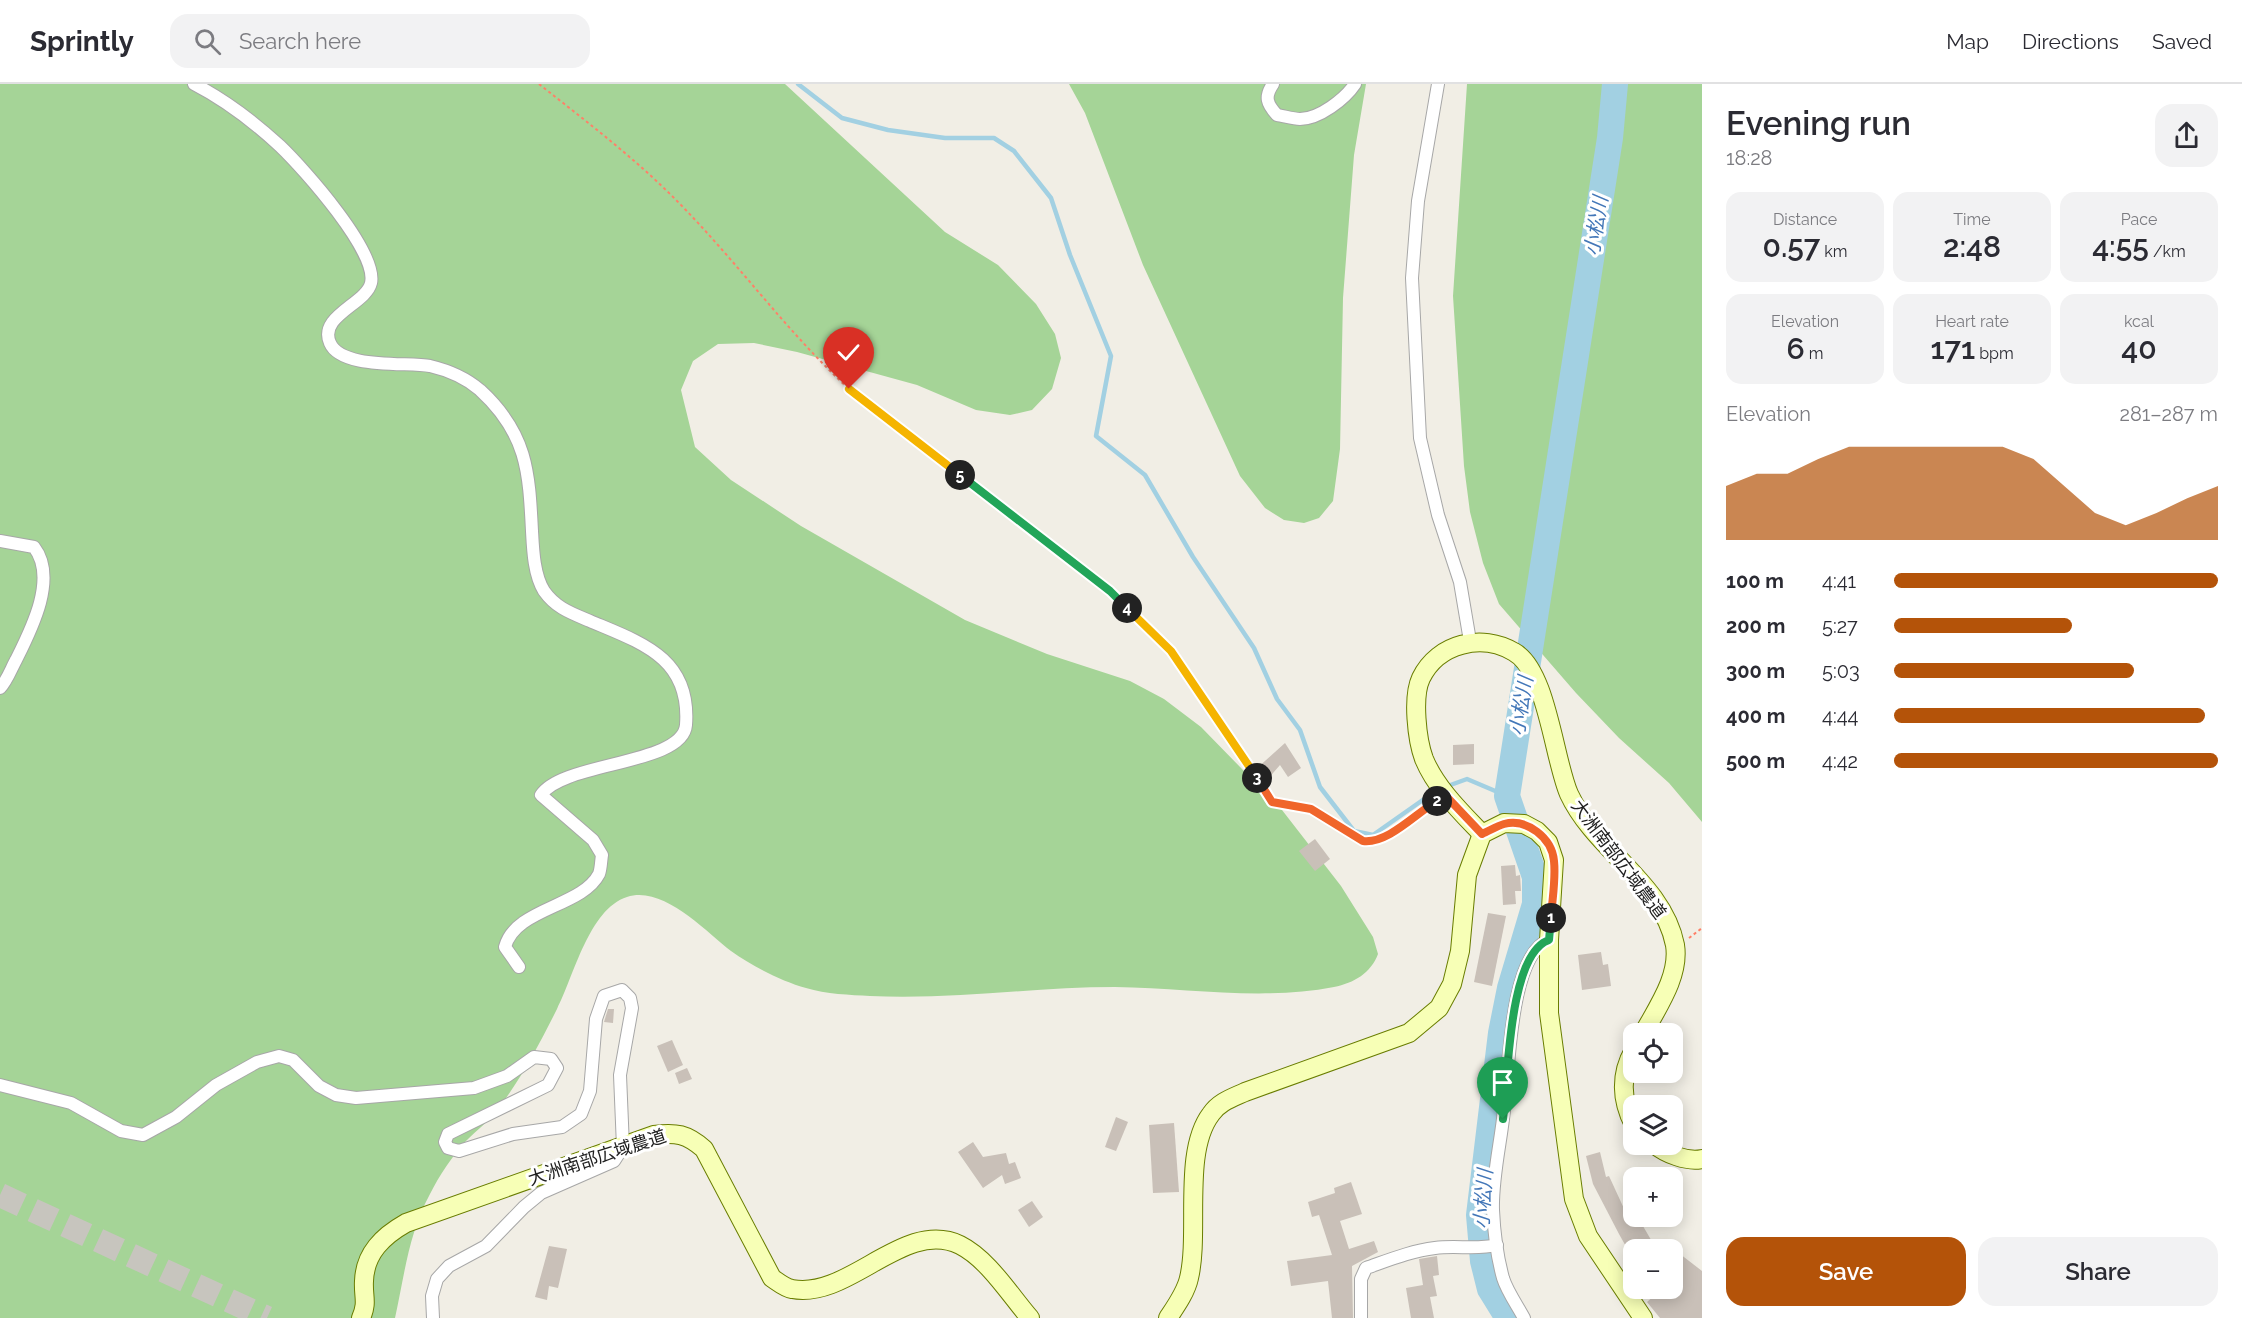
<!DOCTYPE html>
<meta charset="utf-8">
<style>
:root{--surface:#fff;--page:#f2f2f3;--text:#2b2b33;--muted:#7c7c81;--line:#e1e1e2;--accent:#b45309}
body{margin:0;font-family:Raleway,"Noto Sans JP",sans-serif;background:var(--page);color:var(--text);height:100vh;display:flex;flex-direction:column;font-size:22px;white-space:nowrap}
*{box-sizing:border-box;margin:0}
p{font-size:20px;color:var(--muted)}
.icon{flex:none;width:33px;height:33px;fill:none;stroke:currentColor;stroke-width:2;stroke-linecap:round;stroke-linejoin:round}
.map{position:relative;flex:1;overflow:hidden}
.drawer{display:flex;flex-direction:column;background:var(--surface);width:540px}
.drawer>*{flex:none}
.buttons{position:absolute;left:1623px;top:939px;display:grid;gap:12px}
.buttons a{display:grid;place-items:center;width:60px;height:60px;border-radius:12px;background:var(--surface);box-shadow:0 3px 15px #0003;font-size:30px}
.pin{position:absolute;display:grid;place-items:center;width:51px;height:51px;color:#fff;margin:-62px -26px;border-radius:50% 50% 50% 0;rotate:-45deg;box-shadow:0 0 6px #0007}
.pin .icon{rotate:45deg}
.km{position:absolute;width:30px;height:30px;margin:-15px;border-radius:50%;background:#222;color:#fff;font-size:16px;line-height:30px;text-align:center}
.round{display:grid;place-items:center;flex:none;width:63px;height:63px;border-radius:18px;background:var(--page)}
.summary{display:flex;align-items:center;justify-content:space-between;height:102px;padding:0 24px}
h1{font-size:33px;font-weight:600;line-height:45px}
.metrics{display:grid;grid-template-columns:repeat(3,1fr);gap:9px;height:102px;padding:6px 24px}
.metrics div{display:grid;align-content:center;border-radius:15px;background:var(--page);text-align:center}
.metrics b{font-size:30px;font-weight:600}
.metrics small{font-size:16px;font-weight:400}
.metrics p{font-size:16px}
.chart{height:168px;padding:12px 24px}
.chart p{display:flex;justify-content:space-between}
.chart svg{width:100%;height:108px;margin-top:6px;fill:var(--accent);opacity:.7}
.button{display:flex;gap:12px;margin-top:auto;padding:12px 24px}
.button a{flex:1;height:69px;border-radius:18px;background:var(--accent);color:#fff;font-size:24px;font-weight:600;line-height:69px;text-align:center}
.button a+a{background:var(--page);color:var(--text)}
ul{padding:0 24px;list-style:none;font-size:20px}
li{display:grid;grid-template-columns:96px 72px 1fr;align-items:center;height:45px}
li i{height:15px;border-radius:8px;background:var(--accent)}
header{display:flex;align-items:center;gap:36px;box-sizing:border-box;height:84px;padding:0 30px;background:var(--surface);border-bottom:2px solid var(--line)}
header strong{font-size:28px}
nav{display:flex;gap:33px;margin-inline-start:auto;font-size:21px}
.search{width:420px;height:54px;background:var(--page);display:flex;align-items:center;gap:15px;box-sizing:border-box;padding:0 21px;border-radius:18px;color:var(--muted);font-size:22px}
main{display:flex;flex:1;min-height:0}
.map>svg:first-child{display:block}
.forest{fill:#a5d497}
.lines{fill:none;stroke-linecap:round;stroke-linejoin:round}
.stream{stroke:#a2d0e2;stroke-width:4.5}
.river{stroke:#a2d0e2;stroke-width:26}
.building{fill:#c9c0b8}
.highway-tunnel{stroke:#c7c5be;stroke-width:24;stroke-dasharray:24 12;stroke-linecap:butt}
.street-casing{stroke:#a7a7a7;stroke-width:14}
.secondary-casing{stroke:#697d00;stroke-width:20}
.path{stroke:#ff8068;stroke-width:2;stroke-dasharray:3 3;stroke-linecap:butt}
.street{stroke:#fff;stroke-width:12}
.secondary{stroke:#f7ffb6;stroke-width:18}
.split-1-casing{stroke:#fff;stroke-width:12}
.split-2-casing{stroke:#fff;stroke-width:12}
.split-3-casing{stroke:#fff;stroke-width:12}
.split-4-casing{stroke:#fff;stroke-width:12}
.split-5-casing{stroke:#fff;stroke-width:12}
.split-6-casing{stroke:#fff;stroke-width:12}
.split-1{stroke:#22a559;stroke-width:8}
.split-2{stroke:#f0652b;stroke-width:8}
.split-3{stroke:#f0652b;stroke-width:8}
.split-4{stroke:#f5b400;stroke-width:8}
.split-5{stroke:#22a559;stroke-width:8}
.split-6{stroke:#f5b400;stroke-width:8}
.labels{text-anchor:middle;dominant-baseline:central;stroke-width:6;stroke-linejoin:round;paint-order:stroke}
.street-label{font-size:18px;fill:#202020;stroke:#fff}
.water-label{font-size:20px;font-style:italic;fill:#4377b8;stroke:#fff}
</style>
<header>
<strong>Sprintly</strong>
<div class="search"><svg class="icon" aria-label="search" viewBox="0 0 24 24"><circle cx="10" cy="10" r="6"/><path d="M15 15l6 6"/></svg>Search here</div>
<nav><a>Map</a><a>Directions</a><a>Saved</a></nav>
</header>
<main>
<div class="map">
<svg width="1702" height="1234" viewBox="0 0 1702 1234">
<rect width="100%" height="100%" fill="#f1eee5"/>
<g class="forest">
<path d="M0,0H785L945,148L998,181L1036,220L1055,250L1061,274L1052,305L1032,326L1010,331L976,326L917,301L797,268L754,259L718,260L693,277L681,306L695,363L731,396L801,442L965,536L1047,570L1130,597L1164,615L1201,643L1282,726L1341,802L1373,853L1378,870C1371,889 1354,899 1334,903C1262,917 1188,904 1115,903C1034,903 952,916 870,912C850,911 826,910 806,904C781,897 752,882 731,867C705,847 663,801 627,813C589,825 574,892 557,925C540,959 521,995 498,1025C489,1037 477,1046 466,1057C453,1071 439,1092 430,1110C409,1148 404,1193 395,1234H0Z"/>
<path d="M1069,0H1366L1354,71L1343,214L1340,365L1333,417L1319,434L1304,439L1284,436L1265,424L1240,392L1143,181L1085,29Z"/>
<path d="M1467,0H1702V738L1669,699L1619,654L1576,609L1499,520L1483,479L1470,428L1464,382L1453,212Z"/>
</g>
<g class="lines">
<g class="stream">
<path d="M798,0L842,34L888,46L945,54H994L1014,67L1051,114L1070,171L1111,272L1096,352L1145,391L1193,473L1254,564L1277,615L1300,646L1320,703L1354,747L1373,751L1437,706"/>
<path d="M1445,703L1467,695L1507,712"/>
</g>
<path class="river" d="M1508,1234L1490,1205L1483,1177L1479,1131L1501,949L1510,904L1535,820V793L1507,712L1610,54L1615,0"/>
</g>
<g class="building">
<path d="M1285,659L1301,684L1288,693L1280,681L1267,696L1256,685Z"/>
<path d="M1474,660V680L1453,681V661Z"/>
<path d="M1315,755L1330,775L1315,787L1299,767Z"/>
<path d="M1515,781L1516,792L1520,791L1521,807H1515L1516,820L1503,821L1501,782Z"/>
<path d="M1488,829L1506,832L1492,902L1474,898Z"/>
<path d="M1601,868L1603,881L1608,880L1611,902L1582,906L1578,871Z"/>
<path d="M608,925H614L613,939L604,938Z"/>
<path d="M672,956L683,981L668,988L657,962Z"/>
<path d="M687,984L692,995L679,1000L675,989Z"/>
<path d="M1116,1033L1128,1038L1116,1067L1105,1063Z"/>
<path d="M1174,1039L1179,1108L1153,1109L1149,1041Z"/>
<path d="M973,1058L983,1073L1006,1069L1009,1080L1015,1078L1021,1094L1005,1100L1002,1091L983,1104L958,1068Z"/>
<path d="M1600,1068L1606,1093L1609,1092L1632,1142L1640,1137L1657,1166H1628L1619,1150L1593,1100L1586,1072Z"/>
<path d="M1351,1098L1362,1130L1340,1137L1349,1165L1374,1157L1378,1168L1352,1182L1353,1234H1332L1328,1197L1291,1202L1287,1177L1332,1171L1319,1131L1312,1133L1308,1118L1335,1109L1334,1104Z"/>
<path d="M1032,1117L1043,1133L1029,1143L1018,1126Z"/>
<path d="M549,1162L567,1165L558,1204L549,1202L547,1216L535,1213Z"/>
<path d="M1680,1170L1702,1187V1234H1660L1647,1218L1663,1204H1672V1179Z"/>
<path d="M1437,1172L1439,1191L1433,1192L1437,1212L1430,1213L1434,1234H1411L1406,1204L1423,1201L1419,1175Z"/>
</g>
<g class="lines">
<path class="highway-tunnel" d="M0,1111L267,1234"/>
<defs>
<g id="street">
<path d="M194,0C225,16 255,39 280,62C304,85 378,168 371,199C366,220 318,232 330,259C341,285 406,278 430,282C447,286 466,294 480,306C527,349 529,387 532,447C533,466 534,491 544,507C556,524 571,529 590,537C642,559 691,574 686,641C683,681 562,678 541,711L593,756L602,771C601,777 601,785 599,790C582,823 515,824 505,863L519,883"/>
<path d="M1273,0C1264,13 1267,20 1277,31C1284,32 1293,35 1300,35C1319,35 1345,15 1355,0"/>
<path d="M1438,0L1418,117L1412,194L1420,354L1438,431L1460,498L1470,557"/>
<path d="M0,457L34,463C58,494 31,546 16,576C11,585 7,597 0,604"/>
<path d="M0,1001L71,1019L121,1047L143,1051L176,1033L216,1001L257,978L279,972L293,976L319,1002L336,1011L356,1014L474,1004L507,992L534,973L551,975L557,984L548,1001L448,1050L445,1058L448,1064L459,1067L513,1050L562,1043L581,1030L590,1007L596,935L604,912L622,906L630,914L632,924L620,991L623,1063L614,1077L541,1109L524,1123L486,1162L449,1182L437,1195L432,1212L433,1234"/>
<path d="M1361,1234V1195L1366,1184C1389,1176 1411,1167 1435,1164C1456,1161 1476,1166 1497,1161"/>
<path d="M1524,1234C1517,1221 1507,1207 1503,1194C1497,1172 1494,1148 1493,1126C1492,1093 1501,1058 1504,1026C1509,989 1509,870 1549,856"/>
</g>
<g id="secondary">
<path d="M1482,750C1461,728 1436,704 1424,675C1417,656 1412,613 1421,594C1438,559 1482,549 1514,568C1547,586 1554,676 1569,710C1595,766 1663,799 1675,861C1680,892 1657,924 1643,950"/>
<path d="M1634,966C1620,990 1621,1016 1634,1041"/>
<path d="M1654,1060C1666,1070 1687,1078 1702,1075"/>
<path d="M361,1234C368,1218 363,1213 364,1197C365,1169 383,1152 406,1139L654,1051C676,1048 687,1050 704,1065L772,1194C778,1198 785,1204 792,1205C849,1216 904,1134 960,1161C988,1175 1010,1211 1030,1234"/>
<path d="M1168,1234C1176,1222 1186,1208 1189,1194C1200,1148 1182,1068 1211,1030C1219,1018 1232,1014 1245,1008L1409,949L1439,924L1452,900L1460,867L1467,791L1482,750L1504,739L1524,740L1537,747L1548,758L1554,776L1549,856V929L1574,1115L1588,1152L1643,1234"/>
</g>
</defs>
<use href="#street" class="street-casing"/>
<use href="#secondary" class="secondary-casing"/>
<g class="path">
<path d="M539,0C587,38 636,75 679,119C738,179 787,248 849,305L1110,507L1171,567L1272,718L1311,725L1363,757C1387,760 1413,731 1433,719"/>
<path d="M1689,854L1702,844"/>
</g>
<use href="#street" class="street"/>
<use href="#secondary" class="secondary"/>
</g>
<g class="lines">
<defs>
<path id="split-1" d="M1503,1035C1508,997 1508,870 1549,856L1551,834"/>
<path id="split-2" d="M1437,717L1446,712L1482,750C1489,747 1497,742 1504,740C1527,734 1552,754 1554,777C1556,796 1552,816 1551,834"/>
<path id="split-3" d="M1257,694L1272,718L1311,725L1363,757C1388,760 1416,729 1437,717"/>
<path id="split-4" d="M1127,524L1171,567L1257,694"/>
<path id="split-5" d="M960,391L1110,507L1127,524"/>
<path id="split-6" d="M849,305L960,391"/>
</defs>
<use href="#split-1" class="split-1-casing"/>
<use href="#split-2" class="split-2-casing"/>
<use href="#split-3" class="split-3-casing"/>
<use href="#split-4" class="split-4-casing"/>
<use href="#split-5" class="split-5-casing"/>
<use href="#split-6" class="split-6-casing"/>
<use href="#split-1" class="split-1"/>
<use href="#split-2" class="split-2"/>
<use href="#split-3" class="split-3"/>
<use href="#split-4" class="split-4"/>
<use href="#split-5" class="split-5"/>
<use href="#split-6" class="split-6"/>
</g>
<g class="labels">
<g class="street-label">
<text transform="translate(1619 775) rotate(53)">大洲南部広域農道</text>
<text transform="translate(597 1073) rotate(-18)">大洲南部広域農道</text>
</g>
<g class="water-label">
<text transform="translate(1596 142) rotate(-81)">小松川</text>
<text transform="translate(1521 622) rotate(-81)">小松川</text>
<text transform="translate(1483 1115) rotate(-86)">小松川</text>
</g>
</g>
</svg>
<div class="buttons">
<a><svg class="icon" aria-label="locate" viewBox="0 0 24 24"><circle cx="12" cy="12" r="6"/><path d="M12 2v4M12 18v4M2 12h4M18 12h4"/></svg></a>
<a><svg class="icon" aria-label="layers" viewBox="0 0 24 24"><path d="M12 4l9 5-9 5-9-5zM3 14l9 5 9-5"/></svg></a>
<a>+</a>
<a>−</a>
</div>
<div class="pin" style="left:1503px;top:1035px;background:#1e9e55"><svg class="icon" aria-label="arrive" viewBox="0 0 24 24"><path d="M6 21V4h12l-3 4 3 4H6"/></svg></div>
<div class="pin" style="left:849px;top:305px;background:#d93025"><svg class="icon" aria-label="check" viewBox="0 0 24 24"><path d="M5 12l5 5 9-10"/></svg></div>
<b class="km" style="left:1551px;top:834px">1</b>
<b class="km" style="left:1437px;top:717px">2</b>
<b class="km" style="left:1257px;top:694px">3</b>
<b class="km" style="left:1127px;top:524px">4</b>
<b class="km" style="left:960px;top:391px">5</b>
</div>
<section class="drawer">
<div class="summary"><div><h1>Evening run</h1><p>18:28</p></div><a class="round"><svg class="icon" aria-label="share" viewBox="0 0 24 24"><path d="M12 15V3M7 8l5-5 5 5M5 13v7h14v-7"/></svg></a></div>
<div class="metrics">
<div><p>Distance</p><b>0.57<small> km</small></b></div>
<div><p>Time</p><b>2:48</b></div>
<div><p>Pace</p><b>4:55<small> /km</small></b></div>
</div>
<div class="metrics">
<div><p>Elevation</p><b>6<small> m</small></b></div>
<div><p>Heart rate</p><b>171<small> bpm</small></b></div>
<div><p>kcal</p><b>40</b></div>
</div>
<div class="chart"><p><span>Elevation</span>281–287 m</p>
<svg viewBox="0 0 160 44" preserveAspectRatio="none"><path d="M0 44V22L10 17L20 17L30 11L40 6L50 6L60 6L70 6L80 6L90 6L100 11L110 22L120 33L130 38L140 33L150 27L160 22V44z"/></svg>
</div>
<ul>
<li><b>100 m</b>4:41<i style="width:100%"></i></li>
<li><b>200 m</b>5:27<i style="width:55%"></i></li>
<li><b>300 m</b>5:03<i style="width:74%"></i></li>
<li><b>400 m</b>4:44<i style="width:96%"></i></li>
<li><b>500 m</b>4:42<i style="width:100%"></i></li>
</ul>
<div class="button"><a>Save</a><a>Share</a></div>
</section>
</main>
